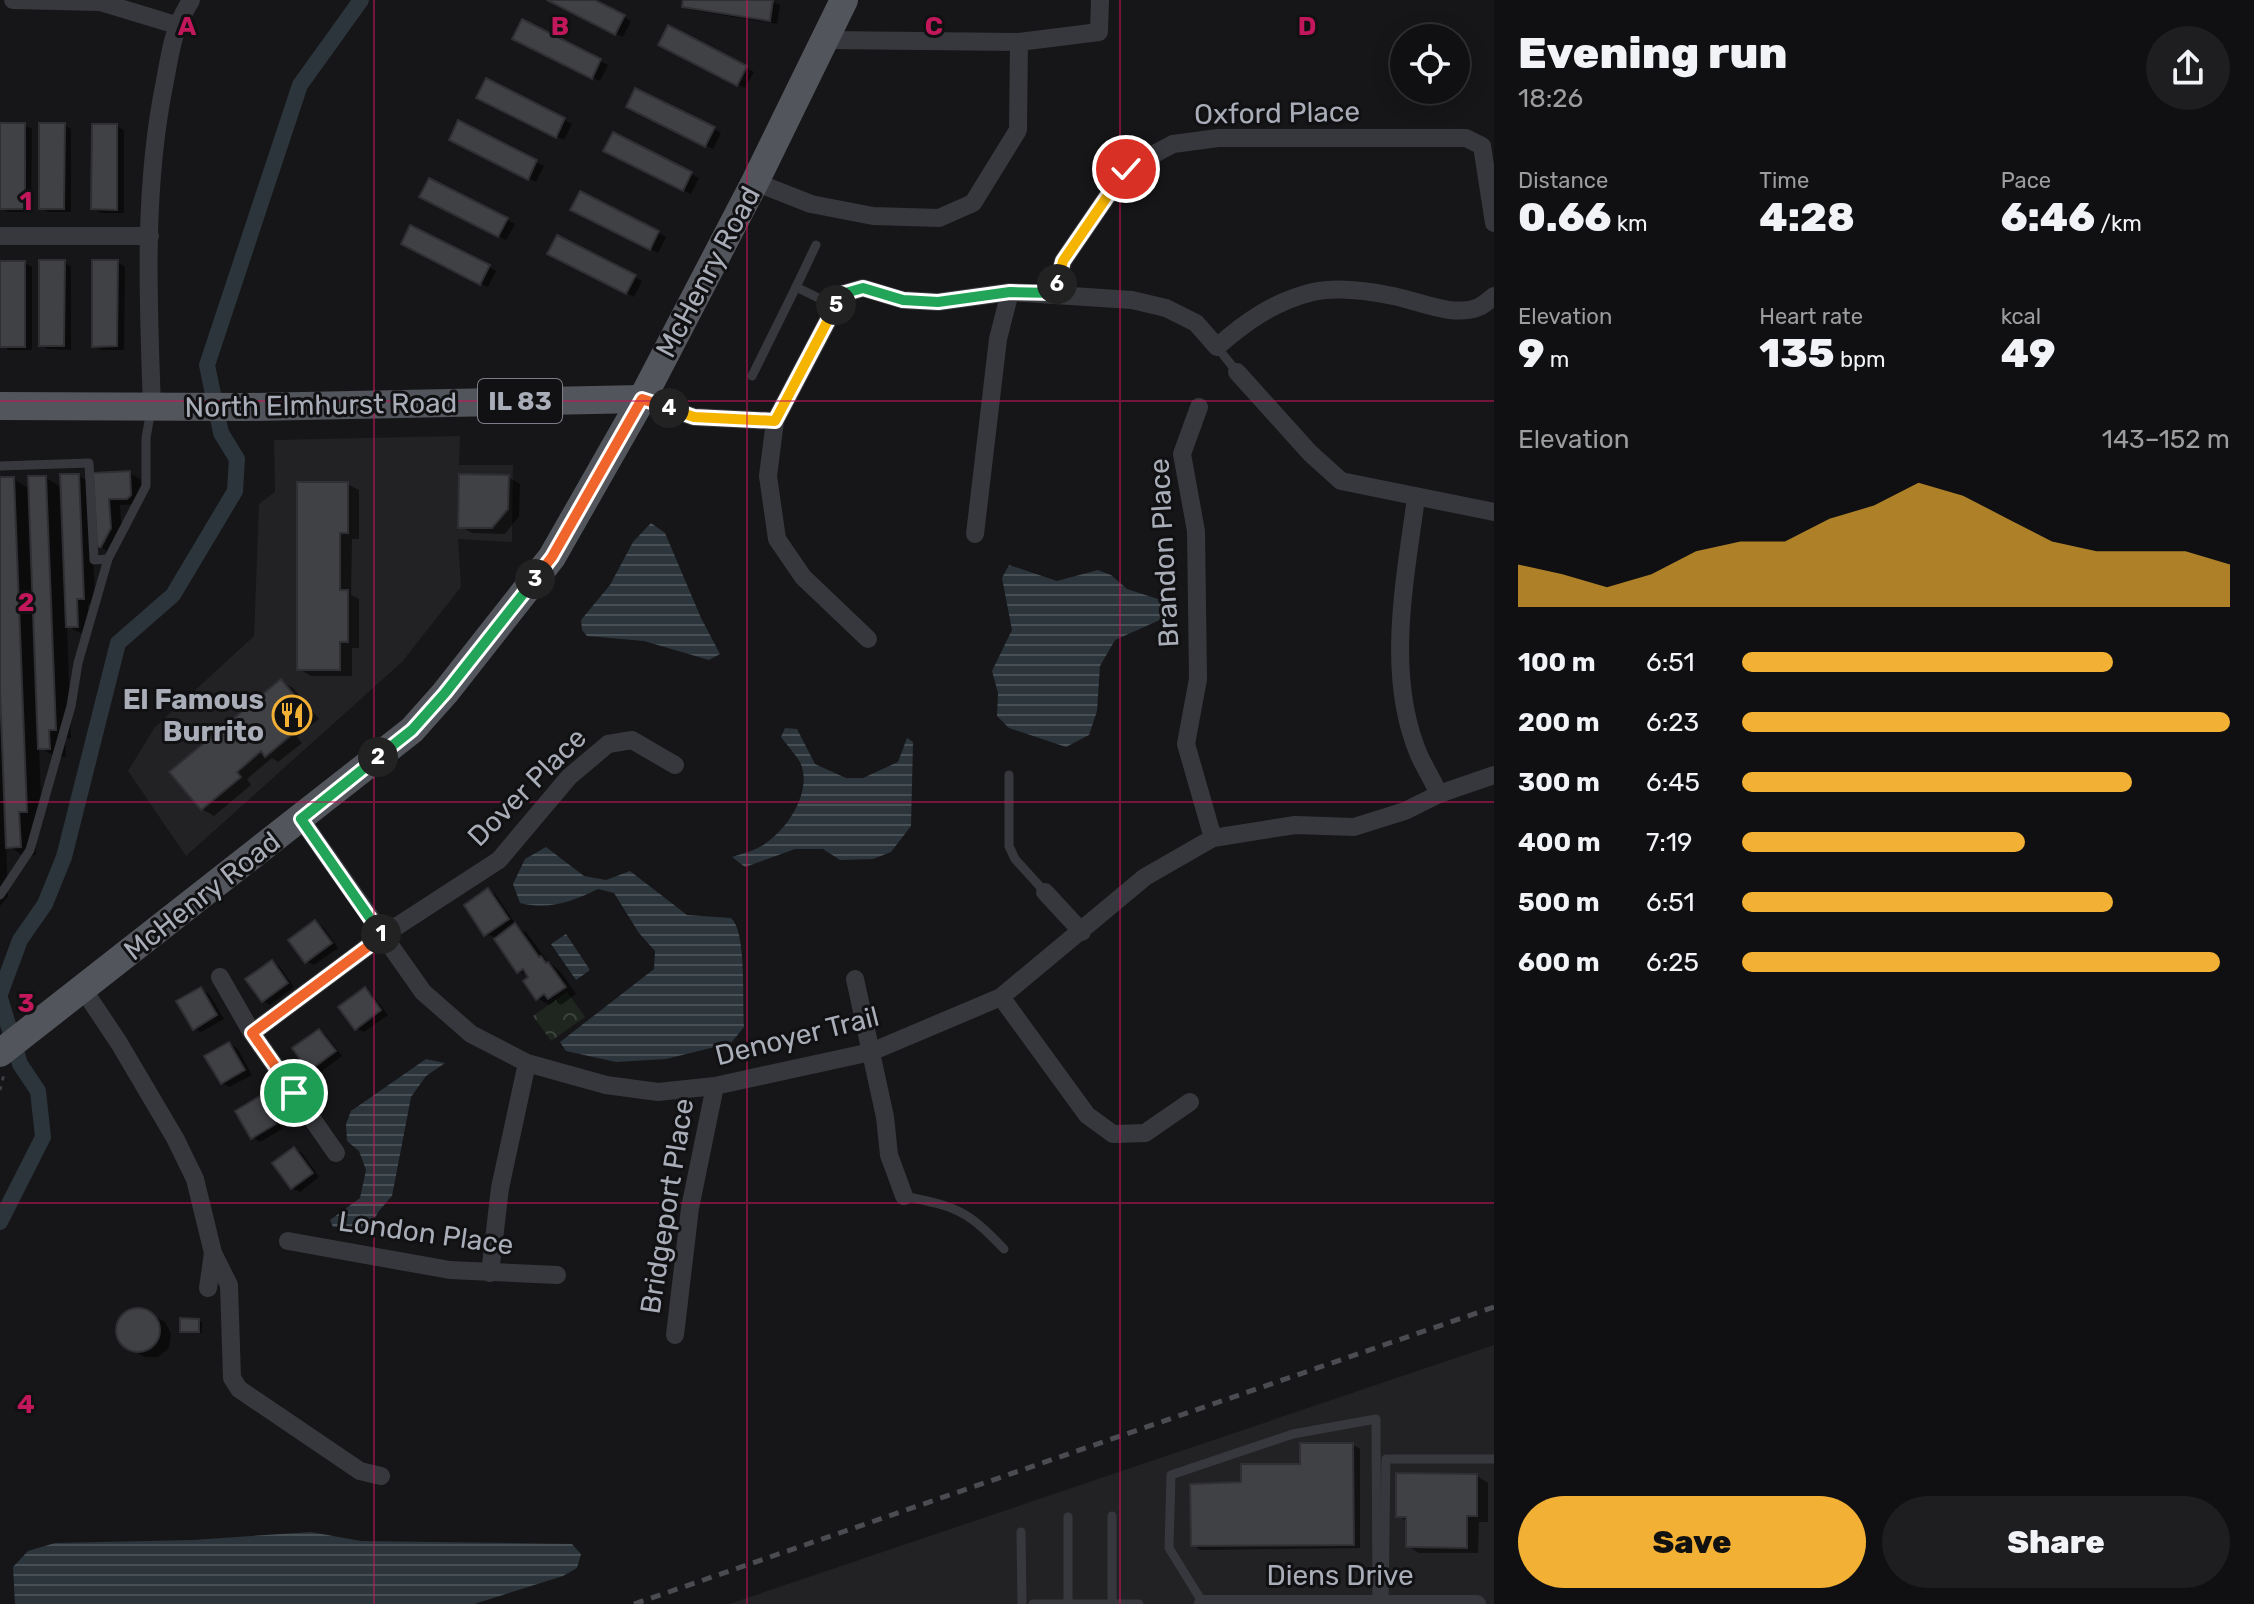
<!DOCTYPE html>
<meta charset="utf-8">
<style>
:root{--surface:#101012;--page:#1e1e20;--text:#f1f3f6;--muted:#9c9d9f;--line:#303032;--accent:#f2b134}
body{margin:0;font-family:Rubik,sans-serif;background:var(--page);color:var(--text);height:100vh;display:flex;flex-direction:column;font-size:30px;white-space:nowrap}
*{box-sizing:border-box;margin:0}
p{font-size:26px;color:var(--muted)}
.icon{flex:none;width:44px;height:44px;fill:none;stroke:currentColor;stroke-width:2;stroke-linecap:round;stroke-linejoin:round}
.map{position:relative;flex:1;overflow:hidden}
.side{display:flex;flex-direction:column;background:var(--surface);width:760px}
.side>*{flex:none}
.buttons{position:absolute;left:1390px;top:24px;display:grid;gap:16px}
.buttons a{display:grid;place-items:center;width:80px;height:80px;border-radius:50%;background:var(--surface);box-shadow:0 4px 20px #0003,0 0 0 2px var(--line);font-size:40px}
.pin{position:absolute;display:grid;place-items:center;width:68px;height:68px;color:#fff;margin:-34px;border:4px solid #fff;border-radius:50%;box-shadow:0 2px 8px #0007}
.km{position:absolute;width:40px;height:40px;margin:-20px;border-radius:50%;background:#222;color:#fff;font-size:22px;line-height:40px;text-align:center}
.round{display:grid;place-items:center;flex:none;width:84px;height:84px;border-radius:42px;background:var(--page)}
.summary{display:flex;align-items:center;justify-content:space-between;height:136px;padding:0 24px}
h1{font-size:44px;font-weight:800;line-height:60px}
.figures{display:grid;grid-template-columns:repeat(3,1fr);gap:12px;height:136px;padding:8px 24px}
.figures div{display:grid;align-content:center}
.figures b{font-size:40px;font-weight:800}
.figures small{font-size:22px;font-weight:400}
.figures p{font-size:22px}
.chart{height:224px;padding:16px 24px}
.chart p{display:flex;justify-content:space-between}
.chart svg{width:100%;height:144px;margin-top:8px;fill:var(--accent);opacity:.7}
.primary-button{display:flex;gap:16px;margin-top:auto;padding:16px 24px}
.primary-button a{flex:1;height:92px;border-radius:48px;background:var(--accent);color:#111;font-size:32px;font-weight:800;line-height:92px;text-align:center}
.primary-button a+a{background:var(--page);color:var(--text)}
ul{padding:0 24px;list-style:none;font-size:26px}
li{display:grid;grid-template-columns:128px 96px 1fr;align-items:center;height:60px}
li i{height:20px;border-radius:10px;background:var(--accent)}
main{display:flex;flex:1;min-height:0}
.map>svg:first-child{display:block}
.built{fill:#222225}
.forest{fill:url(#forest-crowns)}
.water{fill:url(#water-rules)}
.shadow{fill:#0007}
.lines{fill:none;stroke-linecap:round;stroke-linejoin:round}
.canal{stroke:#2c353c;stroke-width:16}
.building{fill:#404145;stroke:#303034;stroke-width:2}
.path{stroke:#3d3f44;stroke-width:3;stroke-dasharray:4 6;stroke-linecap:butt}
.service{stroke:#37383d;stroke-width:9}
.minor{stroke:#37383d;stroke-width:18}
.primary{stroke:#53555c;stroke-width:28}
.rail{stroke:#4a4c52;stroke-width:5;stroke-dasharray:10 8;stroke-linecap:butt}
.split-1-casing{stroke:#fff;stroke-width:16}
.split-2-casing{stroke:#fff;stroke-width:16}
.split-3-casing{stroke:#fff;stroke-width:16}
.split-4-casing{stroke:#fff;stroke-width:16}
.split-5-casing{stroke:#fff;stroke-width:16}
.split-6-casing{stroke:#fff;stroke-width:16}
.split-7-casing{stroke:#fff;stroke-width:16}
.split-1{stroke:#f0652b;stroke-width:10}
.split-2{stroke:#22a559;stroke-width:10}
.split-3{stroke:#22a559;stroke-width:10}
.split-4{stroke:#f0652b;stroke-width:10}
.split-5{stroke:#f5b400;stroke-width:10}
.split-6{stroke:#22a559;stroke-width:10}
.split-7{stroke:#f5b400;stroke-width:10}
.grid{fill:none;stroke:#c2185b;stroke-width:2;stroke-opacity:0.55}
.labels{text-anchor:middle;dominant-baseline:central;stroke-width:6;stroke-linejoin:round;paint-order:stroke}
.shield{fill:#111113;stroke:#7b7e86;stroke-width:2}
.shield-label{font-size:26px;font-weight:bold;fill:#a8adb8}
.street-label{font-size:28px;fill:#a8adb8;stroke:#111113}
.poi-label{font-size:28px;font-weight:bold;fill:#a8adb8;stroke:#111113;text-anchor:end}
.grid-label{font-size:26px;text-anchor:middle;font-weight:bold;fill:#c2185b;stroke:#111113;stroke-width:6;stroke-linejoin:round;paint-order:stroke}
</style>
<main>
<div class="map">
<svg width="1494" height="1604" viewBox="0 0 1494 1604">
<defs>
<pattern id="forest-crowns" width="20" height="18" patternUnits="userSpaceOnUse" patternTransform="scale(2)"><rect width="20" height="18" fill="#1e261f"/><path d="M2 6a3 3 0 1 1 6 0M12 15a3 3 0 1 1 6 0" fill="none" stroke="#3c433d"/></pattern>
<pattern id="water-rules" width="6" height="5" patternUnits="userSpaceOnUse" patternTransform="scale(2)"><rect width="6" height="5" fill="#2c353c"/><path d="M0 2.5h6" fill="none" stroke="#485056"/></pattern>
</defs>
<rect width="100%" height="100%" fill="#161618"/>
<g class="built">
<path d="M460,436L459,465H513L512,542L458,539L461,587L402,662L186,856L128,771L155,727L254,636L259,504L275,492L274,440Z"/>
<path d="M1494,1345V1604H729Z"/>
</g>
<path class="forest" d="M567,992L585,1017L551,1041L533,1016Z"/>
<g class="water">
<path d="M651,523L665,533L701,618L720,654L709,660L644,641L587,636L582,630L581,620L610,585L633,542Z"/>
<path d="M1009,565L1057,581L1098,570L1111,575L1127,589L1161,600L1165,606L1162,619L1115,640L1100,666L1097,711L1089,735L1066,747L1009,728L997,716L998,693L992,671L1012,630L1002,578Z"/>
<path d="M785,728L797,729L815,764L846,778H863L898,762L907,738L913,742L911,826L891,852L873,859L840,860L823,849H795L745,867L732,857C743,853 757,850 766,843C789,827 813,790 800,762C795,754 787,745 781,737Z"/>
<path d="M546,847L584,876L606,880L630,871L687,915L731,918C747,931 742,1004 744,1027L731,1043L666,1059L616,1062L566,1051L560,1042L654,969L655,951L639,933L614,893L598,889C571,902 550,910 520,903L513,884L525,859Z"/>
<path d="M566,934L590,970L576,980L551,944Z"/>
<path d="M426,1059L445,1063L426,1076L411,1097L392,1196L378,1212L370,1228L333,1227L330,1220L360,1198L366,1170L359,1151L347,1141L346,1124L351,1111Z"/>
<path d="M311,1532L361,1541L572,1544L581,1554L577,1568L563,1576L474,1604H15L13,1567L28,1551L55,1543L193,1540Z"/>
</g>
<g class="shadow">
<path d="M550,0H591L631,21L623,37Z"/>
<path d="M685,0H766L780,5L777,24L691,10L684,6Z"/>
<path d="M523,22L608,65L600,81L522,42Z"/>
<path d="M669,28L754,72L745,88L660,44Z"/>
<path d="M487,81L572,124L564,140L486,101Z"/>
<path d="M635,110L714,129L721,133L713,149Z"/>
<path d="M459,123L544,166L536,182L458,143Z"/>
<path d="M24,125L32,129L31,212H8L1,208Z"/>
<path d="M64,125L71,129V212H48L41,207Z"/>
<path d="M116,126L124,130V213H101L93,208Z"/>
<path d="M614,134L699,178L691,194L613,155Z"/>
<path d="M430,180L515,224L506,240L429,201Z"/>
<path d="M581,193L666,237L658,253L580,214Z"/>
<path d="M558,237L642,281L634,297L557,258Z"/>
<path d="M410,248L489,267L496,271L488,287Z"/>
<path d="M64,262L71,267V350L48,349L41,345Z"/>
<path d="M117,262L125,267L124,350H101L94,345Z"/>
<path d="M25,263L32,267V350H9L2,346Z"/>
<path d="M130,473L141,480L142,501L140,504L120,505L122,535L110,553L99,546L95,475Z"/>
<path d="M79,476L91,483L95,604L88,605L89,632L80,633L67,625L71,738L65,739L66,757H56L39,747L42,820H35L36,855L24,856L6,845L8,896L0,906V479H13L30,489L46,478L63,488Z"/>
<path d="M508,477L520,484L519,516L505,534L472,533L460,526Z"/>
<path d="M347,484L359,490V539H352L351,595L359,599V648H352V676H311L299,669Z"/>
<path d="M281,681L293,688L319,719L297,737L302,743L278,762L272,758L247,779L251,785L214,816L202,809Z"/>
<path d="M488,891L496,895L515,923L513,925L527,933L548,962L560,971L576,994L561,1005L555,1001L549,1005L537,998L530,978L519,971L495,937L486,934Z"/>
<path d="M315,922L323,927L338,948L314,965L306,961Z"/>
<path d="M272,962L279,966L294,987L270,1005L263,1001Z"/>
<path d="M201,989L209,994L224,1019L201,1032L194,1028Z"/>
<path d="M365,990L372,994L388,1015L364,1032L356,1028Z"/>
<path d="M319,1031L326,1035L342,1056L318,1074L310,1070Z"/>
<path d="M229,1044L237,1048L252,1075L229,1087L222,1083Z"/>
<path d="M260,1099L267,1103L282,1129L260,1142L252,1137Z"/>
<path d="M294,1149L302,1153L319,1177L300,1192L292,1188Z"/>
<path d="M133,1310L146,1311L165,1322L171,1334L169,1348L158,1357H144L120,1341L119,1322L127,1313Z"/>
<path d="M199,1321L202,1322V1333L182,1331Z"/>
<path d="M1353,1445L1360,1449V1548L1200,1550L1193,1545L1242,1484L1302,1466Z"/>
<path d="M1477,1476L1488,1483V1522H1479L1478,1553H1419L1408,1546V1522L1398,1516Z"/>
</g>
<g class="lines">
<g class="canal">
<path d="M0,994L20,940L45,904L64,857L118,643L173,595L235,491L237,459L221,433L207,365L300,85L361,0"/>
<path d="M0,998L20,1064L38,1091L43,1137L0,1222"/>
</g>
</g>
<g class="building">
<path d="M547,0H595L625,15L615,35Z"/>
<path d="M683,0H773L770,21L682,7Z"/>
<path d="M522,19L601,59L592,79L512,39Z"/>
<path d="M668,25L747,66L737,86L658,45Z"/>
<path d="M486,78L565,118L556,138L476,98Z"/>
<path d="M635,88L715,127L705,147L626,107Z"/>
<path d="M458,120L537,160L528,180L449,140Z"/>
<rect x="0" y="123" width="25" height="86"/>
<path d="M39,123H65L64,209H39Z"/>
<path d="M92,124H117V210L91,209Z"/>
<path d="M613,132L692,172L683,191L603,151Z"/>
<path d="M429,178L508,218L498,237L419,197Z"/>
<path d="M580,191L659,231L650,250L570,210Z"/>
<path d="M410,225L490,265L480,285L401,244Z"/>
<path d="M557,235L636,275L626,294L547,254Z"/>
<path d="M39,260H65L64,346H39Z"/>
<path d="M92,260H118L117,346L92,347Z"/>
<rect x="0" y="261" width="25" height="86"/>
<path d="M130,471L131,495L127,499H109L111,528L101,547H97L93,473Z"/>
<path d="M60,474H79L84,599H77L78,627H66Z"/>
<path d="M459,474L509,475L508,509L492,528H458Z"/>
<path d="M28,476H46L56,730H49L50,749H38Z"/>
<path d="M0,477H14L27,812H19L21,847L6,848L0,690Z"/>
<path d="M297,482H348V533H340V590H348V642H340V670H297Z"/>
<path d="M281,679L308,712L287,730L291,735L265,757L261,751L237,772L241,777L201,810L169,772Z"/>
<path d="M488,888L509,919L484,936L464,905Z"/>
<path d="M315,920L332,943L305,963L288,940Z"/>
<path d="M515,923L539,957L541,956L546,963L548,962L566,987L548,999L544,994L536,1000L523,981L528,977L523,969L517,973L494,939Z"/>
<path d="M272,960L288,983L262,1002L245,979Z"/>
<path d="M201,987L217,1015L193,1030L176,1001Z"/>
<path d="M365,987L381,1010L355,1030L338,1007Z"/>
<path d="M319,1029L336,1051L309,1071L292,1048Z"/>
<path d="M229,1042L245,1070L221,1084L204,1056Z"/>
<path d="M260,1096L276,1124L251,1139L235,1111Z"/>
<path d="M294,1147L313,1173L291,1189L272,1163Z"/>
<circle cx="138" cy="1330" r="22"/>
<path d="M180,1318L199,1319V1332H180Z"/>
<path d="M1300,1443H1353L1354,1545L1191,1546L1190,1484L1241,1482V1464H1300Z"/>
<path d="M1396,1473L1477,1474V1516H1467V1548L1406,1547V1517H1396Z"/>
</g>
<g class="lines">
<path class="path" d="M0,1090L4,1074"/>
<g class="service">
<path d="M816,245L796,287L835,306"/>
<path d="M1217,347L1237,372"/>
<path d="M752,376L796,287"/>
<path d="M0,466L89,463L94,560L108,559"/>
<path d="M1009,775V846L1015,859L1045,892"/>
<path d="M0,895L30,850L71,706L78,663L108,559L146,486V438L151,410"/>
<path d="M904,1196C957,1207 967,1210 1004,1249"/>
<path d="M1112,1516V1603"/>
<path d="M1068,1517V1604"/>
<path d="M1021,1532L1022,1604"/>
<path d="M1203,1603L1169,1548L1171,1475L1293,1434L1376,1419L1377,1603"/>
<path d="M1384,1603L1386,1459H1494"/>
<path d="M1033,1604H1139"/>
</g>
<g class="minor">
<path d="M13,0L100,2L176,25"/>
<path d="M825,40L1019,42L1099,32L1100,0"/>
<path d="M755,182L811,204L873,216L939,218L973,203L1018,130L1019,42"/>
<path d="M0,236H150"/>
<path d="M1055,293L1063,261L1126,169L1173,144L1218,138H1466L1482,146L1494,223"/>
<path d="M1237,372L1310,453L1341,481L1494,512"/>
<path d="M642,399L694,417L775,421"/>
<path d="M152,406C148,299 143,187 165,81C171,48 173,30 191,0"/>
<path d="M1199,407L1182,454L1196,531L1198,679L1186,744L1213,838"/>
<path d="M1416,498C1405,581 1385,675 1419,755C1425,768 1433,781 1439,794"/>
<path d="M975,534L998,339L1010,292"/>
<path d="M868,639L803,577L777,539L768,476L775,421L842,294L863,288L903,300L938,302L1010,292L1132,300L1166,308L1196,323L1217,347C1245,322 1275,301 1313,292C1337,287 1369,291 1393,296C1419,301 1453,318 1479,307C1484,305 1490,299 1494,296"/>
<path d="M301,819L423,992L471,1034L527,1063L606,1085L658,1092L715,1086L871,1052L1001,997L1145,877L1213,838L1295,825L1354,827L1405,811L1439,794L1494,775"/>
<path d="M1045,892L1082,932"/>
<path d="M220,977L252,1033L336,1153"/>
<path d="M855,979L885,1117L889,1155L904,1196"/>
<path d="M83,989L119,1043L175,1138L195,1179L213,1253L229,1285L232,1378L239,1389L360,1471L381,1476"/>
<path d="M1001,997L1087,1115L1113,1134L1145,1133L1190,1102"/>
<path d="M252,1033L382,936L499,860L569,777L608,744L632,740L675,765"/>
<path d="M288,1241L450,1270L557,1275"/>
<path d="M490,1273L500,1188L527,1063"/>
<path d="M208,1288L213,1253"/>
<path d="M675,1335L690,1208L715,1086"/>
<path d="M1203,1604H1477"/>
</g>
<g class="primary">
<path d="M0,406L248,407L642,399"/>
<path d="M0,1053L412,730L445,693L552,557L642,399L755,182L844,0"/>
</g>
<path class="rail" d="M634,1604L1494,1307"/>
</g>
<g class="lines">
<defs>
<path id="split-1" d="M294,1093L252,1033L382,936L381,934"/>
<path id="split-2" d="M378,757L301,819L381,934"/>
<path id="split-3" d="M378,757L412,730L445,693L535,579"/>
<path id="split-4" d="M535,579L552,557L642,399L669,408"/>
<path id="split-5" d="M669,408L694,417L775,421L836,305"/>
<path id="split-6" d="M836,305L842,294L863,288L903,300L938,302L1010,292L1055,293L1057,284"/>
<path id="split-7" d="M1057,284L1063,261L1126,169"/>
</defs>
<use href="#split-1" class="split-1-casing"/>
<use href="#split-2" class="split-2-casing"/>
<use href="#split-3" class="split-3-casing"/>
<use href="#split-4" class="split-4-casing"/>
<use href="#split-5" class="split-5-casing"/>
<use href="#split-6" class="split-6-casing"/>
<use href="#split-7" class="split-7-casing"/>
<use href="#split-1" class="split-1"/>
<use href="#split-2" class="split-2"/>
<use href="#split-3" class="split-3"/>
<use href="#split-4" class="split-4"/>
<use href="#split-5" class="split-5"/>
<use href="#split-6" class="split-6"/>
<use href="#split-7" class="split-7"/>
</g>
<path class="grid" d="M374,0V1604M747,0V1604M1120,0V1604M0,401H1494M0,802H1494M0,1203H1494"/>
<defs>
<symbol id="restaurant-ring" viewBox="-11 -11 22 22"><circle r="9.5" fill="#111113" stroke="#f2b134" stroke-width="1.5"/><path d="M-5-6h1v4h1v-4h1v4h1v-4h1v5L-1.5 .5V6h-2V.5L-5-1ZM5-6V6H3V1.5H1.5Q1.5-4 5-6Z" fill="#f2b134"/></symbol>
</defs>
<g fill-rule="evenodd">
<use href="#restaurant-ring" x="270" y="693" width="44" height="44"/>
</g>
<g class="labels">
<rect class="shield" x="478" y="379" width="84" height="44" rx="6"/>
<g class="shield-label">
<text x="520" y="401">IL 83</text>
</g>
<g class="street-label">
<text transform="translate(1277 113) rotate(-1)">Oxford Place</text>
<text transform="translate(708 272) rotate(-62)">McHenry Road</text>
<text transform="translate(321 405) rotate(-1)">North Elmhurst Road</text>
<text transform="translate(1164 553) rotate(-93)">Brandon Place</text>
<text transform="translate(527 787) rotate(-45)">Dover Place</text>
<text transform="translate(202 896) rotate(-38)">McHenry Road</text>
<text transform="translate(797 1036) rotate(-14)">Denoyer Trail</text>
<text transform="translate(667 1206) rotate(-81)">Bridgeport Place</text>
<text transform="translate(426 1233) rotate(8)">London Place</text>
<text x="1340" y="1575">Diens Drive</text>
</g>
<g class="poi-label">
<text x="264" y="699">El Famous<tspan x="264" dy="32">Burrito</tspan></text>
</g>
</g>
<g class="grid-label">
<text x="187" y="35">A</text>
<text x="560" y="35">B</text>
<text x="934" y="35">C</text>
<text x="1307" y="35">D</text>
<text x="26" y="210">1</text>
<text x="26" y="611">2</text>
<text x="26" y="1012">3</text>
<text x="26" y="1413">4</text>
</g>
</svg>
<div class="buttons">
<a><svg class="icon" aria-label="locate" viewBox="0 0 24 24"><circle cx="12" cy="12" r="6"/><path d="M12 2v4M12 18v4M2 12h4M18 12h4"/></svg></a>
</div>
<div class="pin" style="left:294px;top:1093px;background:#1e9e55"><svg class="icon" aria-label="arrive" viewBox="0 0 24 24"><path d="M6 21V4h12l-3 4 3 4H6"/></svg></div>
<div class="pin" style="left:1126px;top:169px;background:#d93025"><svg class="icon" aria-label="check" viewBox="0 0 24 24"><path d="M5 12l5 5 9-10"/></svg></div>
<b class="km" style="left:381px;top:934px">1</b>
<b class="km" style="left:378px;top:757px">2</b>
<b class="km" style="left:535px;top:579px">3</b>
<b class="km" style="left:669px;top:408px">4</b>
<b class="km" style="left:836px;top:305px">5</b>
<b class="km" style="left:1057px;top:284px">6</b>
</div>
<section class="side">
<div class="summary"><div><h1>Evening run</h1><p>18:26</p></div><a class="round"><svg class="icon" aria-label="share" viewBox="0 0 24 24"><path d="M12 15V3M7 8l5-5 5 5M5 13v7h14v-7"/></svg></a></div>
<div class="figures">
<div><p>Distance</p><b>0.66<small> km</small></b></div>
<div><p>Time</p><b>4:28</b></div>
<div><p>Pace</p><b>6:46<small> /km</small></b></div>
</div>
<div class="figures">
<div><p>Elevation</p><b>9<small> m</small></b></div>
<div><p>Heart rate</p><b>135<small> bpm</small></b></div>
<div><p>kcal</p><b>49</b></div>
</div>
<div class="chart"><p><span>Elevation</span>143–152 m</p>
<svg viewBox="0 0 160 44" preserveAspectRatio="none"><path d="M0 44V31L10 34L20 38L30 34L40 27L50 24L60 24L70 17L80 13L90 6L100 10L110 17L120 24L130 27L140 27L150 27L160 31V44z"/></svg>
</div>
<ul>
<li><b>100 m</b>6:51<i style="width:76%"></i></li>
<li><b>200 m</b>6:23<i style="width:100%"></i></li>
<li><b>300 m</b>6:45<i style="width:80%"></i></li>
<li><b>400 m</b>7:19<i style="width:58%"></i></li>
<li><b>500 m</b>6:51<i style="width:76%"></i></li>
<li><b>600 m</b>6:25<i style="width:98%"></i></li>
</ul>
<div class="primary-button"><a>Save</a><a>Share</a></div>
</section>
</main>
